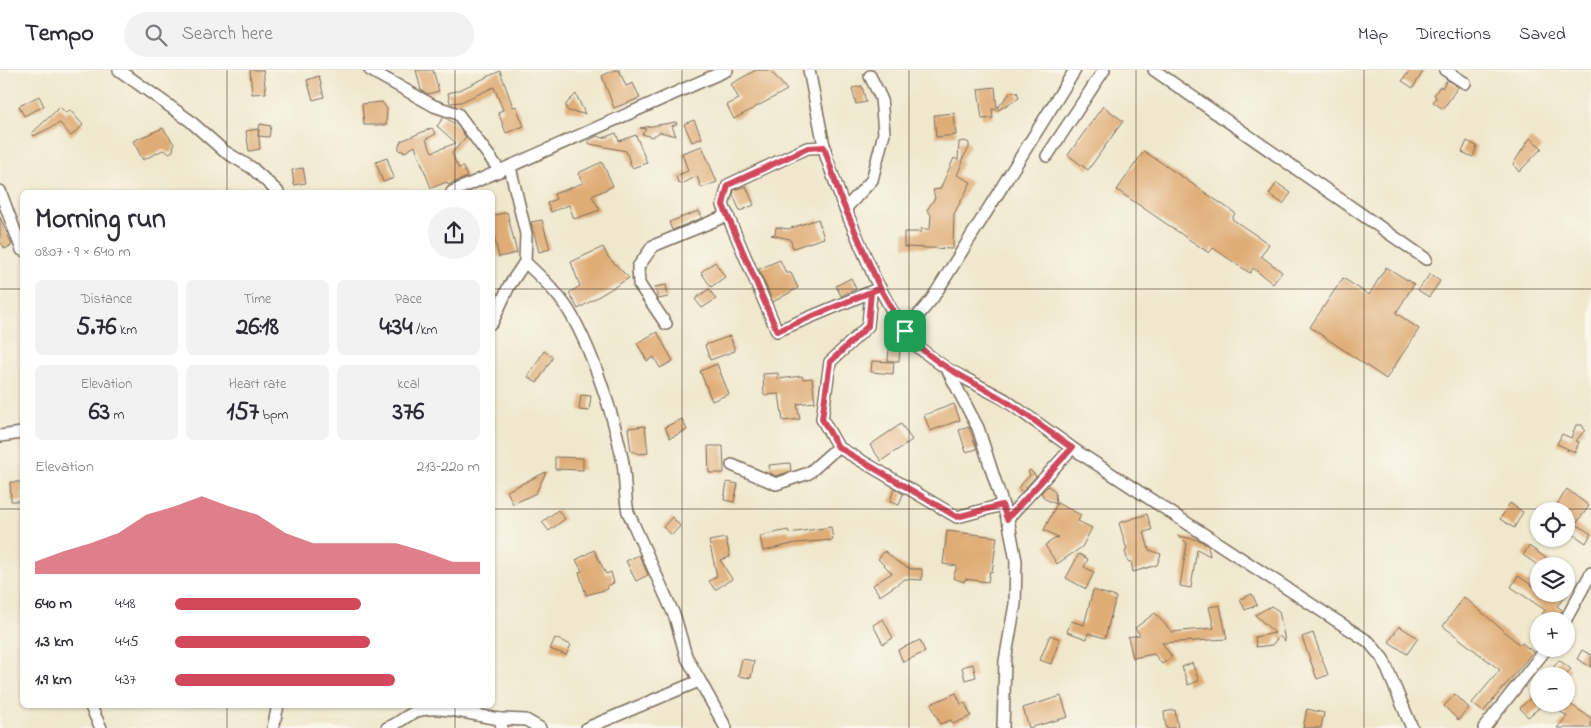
<!DOCTYPE html>
<meta charset="utf-8">
<style>
:root{--surface:#fff;--page:#f2f2f3;--text:#2b2b33;--muted:#7c7c81;--line:#e1e1e2;--accent:#d1495b}
body{margin:0;font-family:"Indie Flower",sans-serif;background:var(--page);color:var(--text);height:100vh;display:flex;flex-direction:column;font-size:19px;white-space:nowrap}
*{box-sizing:border-box;margin:0}
p{font-size:16px;color:var(--muted)}
.icon{flex:none;width:28px;height:28px;fill:none;stroke:currentColor;stroke-width:2;stroke-linecap:round;stroke-linejoin:round}
.map{position:relative;flex:1;overflow:hidden}
.details{position:absolute;left:20px;top:120px;width:475px;height:518px;display:flex;flex-direction:column;background:var(--surface);border-radius:8px;box-shadow:0 1px 4px #0004}
.details>*{flex:none}
.buttons{position:absolute;left:1530px;top:432px;display:grid;gap:10px}
.buttons a{display:grid;place-items:center;width:45px;height:45px;border-radius:50%;background:var(--surface);box-shadow:0 1px 4px #0004;font-size:25px}
.pin{position:absolute;display:grid;place-items:center;width:42px;height:42px;color:#fff;margin:-21px;border-radius:10px;box-shadow:0 2px 8px #0006}
.round{display:grid;place-items:center;flex:none;width:52px;height:52px;border-radius:26px;background:var(--page)}
.overview{display:flex;align-items:center;justify-content:space-between;height:85px;padding:0 15px}
h1{font-size:28px;font-weight:800;line-height:38px}
.stats{display:grid;grid-template-columns:repeat(3,1fr);gap:8px;height:85px;padding:5px 15px}
.stats div{display:grid;align-content:center;border-radius:8px;background:var(--page);text-align:center}
.stats b{font-size:25px;font-weight:800}
.stats small{font-size:14px;font-weight:400}
.stats p{font-size:14px}
.chart{height:140px;padding:10px 15px}
.chart p{display:flex;justify-content:space-between}
.chart svg{width:100%;height:90px;margin-top:5px;fill:var(--accent);opacity:.7}
ul{padding:0 15px;list-style:none;font-size:16px}
li{display:grid;grid-template-columns:80px 60px 1fr;align-items:center;height:38px}
li i{height:12px;border-radius:6px;background:var(--accent)}
header{display:flex;align-items:center;gap:30px;box-sizing:border-box;height:70px;padding:0 25px;background:var(--surface);border-bottom:1px solid var(--line)}
header strong{font-size:24px}
nav{display:flex;gap:28px;margin-inline-start:auto;font-size:18px}
.search{width:350px;height:45px;background:var(--page);display:flex;align-items:center;gap:12px;box-sizing:border-box;padding:0 18px;border-radius:28px;color:var(--muted);font-size:19px}
.map>svg:first-child{display:block}
.building{fill:#dfac75}
.lines{fill:none;stroke-linecap:round;stroke-linejoin:round}
.street-casing{stroke:#7a6c5b;stroke-width:14}
.street{stroke:#fff;stroke-width:11}
.route-casing{stroke:#fff;stroke-width:10}
.route{stroke:#d1495b;stroke-width:6}
.grid{fill:none;stroke:#3b2a1e;stroke-width:1;stroke-opacity:0.55}
</style>
<header>
<strong>Tempo</strong>
<div class="search"><svg class="icon" aria-label="search" viewBox="0 0 24 24"><circle cx="10" cy="10" r="6"/><path d="M15 15l6 6"/></svg>Search here</div>
<nav><a>Map</a><a>Directions</a><a>Saved</a></nav>
</header>
<div class="map">
<svg width="1591" height="658" viewBox="0 0 1591 658">
<rect width="100%" height="100%" fill="#fbf7ec"/>
<filter id="ink" filterUnits="userSpaceOnUse"><feTurbulence type="fractalNoise" baseFrequency=".02" numOctaves="2"/><feDisplacementMap in="SourceGraphic" scale="10" xChannelSelector="R" yChannelSelector="G"/><feConvolveMatrix kernelMatrix="1 2 1 2 8 2 1 2 1" color-interpolation-filters="sRGB"/></filter>
<filter id="wash" filterUnits="userSpaceOnUse"><feTurbulence type="fractalNoise" baseFrequency=".0096" numOctaves="4" result="noise"/><feDisplacementMap in="SourceGraphic" scale="20" xChannelSelector="R" yChannelSelector="G"/><feGaussianBlur stdDeviation="1.12" result="paint"/><feColorMatrix in="noise" values="0 0 0 0 0 0 0 0 0 0 0 0 0 0 0 0 0 1.4 0 .05"/><feComposite in="paint" operator="in"/></filter>
<g filter="url(#wash)">
<rect width="100%" height="100%" fill="#efe8cd"/>
<g id="blocks">
<g class="building">
<path d="M250,0H263L266,23L252,24Z"/>
<path d="M416,0H433L439,21L428,24L421,20Z"/>
<path d="M614,0H619L626,16L633,13L640,28L614,38L602,6Z"/>
<path d="M756,0H770L787,20L734,49L727,35L739,29L731,14Z"/>
<path d="M1410,0H1424L1413,18L1402,11Z"/>
<path d="M500,1L513,37L516,36L524,56L506,63L498,42L503,40L494,17L461,32L450,33L448,23L457,21Z"/>
<path d="M319,6L324,27L313,30L307,10Z"/>
<path d="M1447,10L1458,17L1443,39L1433,32L1436,27L1434,25L1440,16L1442,18Z"/>
<path d="M862,16L866,32L856,34L852,18Z"/>
<path d="M995,17L997,38L1011,22H1017L1019,28L998,40L992,39L993,48L982,49L978,19Z"/>
<path d="M576,24L585,44L568,41L566,38V34Z"/>
<path d="M39,26L44,36L24,46L19,36Z"/>
<path d="M382,32L387,39L386,55H364L362,34Z"/>
<path d="M1103,36L1123,51L1088,100L1068,85Z"/>
<path d="M60,37L66,43L70,40L83,55L71,66L60,53L34,66L32,63Z"/>
<path d="M954,43L956,65L936,67L934,45Z"/>
<path d="M444,47L457,55L466,67L452,83L458,98L463,97L467,107L448,115L447,112L431,118L415,76L405,82L399,80V76L401,71L432,58L436,64L426,69L432,82L456,73L437,56Z"/>
<path d="M694,50L702,68L692,72L684,54Z"/>
<path d="M676,52L677,54L672,56L676,66L660,62L652,67L642,64L646,59L640,58Z"/>
<path d="M260,54L271,56L269,67L258,66Z"/>
<path d="M163,58L174,74L173,81L169,83L163,80L143,90L133,71Z"/>
<path d="M258,59L260,79L249,81L246,61Z"/>
<path d="M616,63L619,71L636,65L647,93L632,98L626,81L590,74L588,71L597,66L603,68Z"/>
<path d="M1530,68L1542,78L1519,102L1513,94Z"/>
<path d="M965,71L969,73V78L961,91L963,92L957,105L971,112L954,144L953,179L904,177V162H921V159H930L931,145L927,140L935,128L933,120L940,119L954,88L958,90L959,72Z"/>
<path d="M1467,71L1477,76L1473,87L1462,82Z"/>
<path d="M702,76L717,112L701,118L697,106L682,114L678,113L676,106L688,101L682,83Z"/>
<path d="M1144,81L1235,143L1232,149L1269,174L1261,186L1282,202L1273,214L1253,198L1250,203L1213,178L1209,183L1117,120Z"/>
<path d="M387,88L394,108L383,112L376,92Z"/>
<path d="M602,92L613,116L592,126L600,140L574,149L569,135L551,142L547,133L556,129L554,124L583,113L578,103Z"/>
<path d="M303,98L306,113L294,115L292,100Z"/>
<path d="M1277,113L1291,123L1283,134L1269,124Z"/>
<path d="M746,116L754,135L740,141L733,125L734,120Z"/>
<path d="M699,141L702,148L672,160L669,152Z"/>
<path d="M507,142L517,183L499,187L492,158V146Z"/>
<path d="M0,147L12,175L5,179L0,171Z"/>
<path d="M818,149L824,168L793,178L790,169L771,165L775,164L776,157L788,159Z"/>
<path d="M542,150L550,179L539,182L531,152Z"/>
<path d="M603,177L608,187L629,208L578,239L569,223L580,216L571,192Z"/>
<path d="M780,190L786,203H791L798,218L773,232L759,199Z"/>
<path d="M715,192L725,207L711,217L701,202Z"/>
<path d="M1386,197L1414,214L1396,243L1419,259L1386,309L1310,257L1343,208L1369,225Z"/>
<path d="M1430,204L1440,211L1429,227L1418,220Z"/>
<path d="M851,208L856,219L841,226L836,216Z"/>
<path d="M666,215L668,227L658,229L655,217Z"/>
<path d="M709,219L716,229L702,238L695,229Z"/>
<path d="M657,262L673,291L660,298L654,287L647,291L637,273Z"/>
<path d="M730,266L735,281L710,290L705,275Z"/>
<path d="M889,279L900,280L899,291H888Z"/>
<path d="M544,281L553,287L537,313L528,307Z"/>
<path d="M872,291L894,292L893,304L871,302Z"/>
<path d="M717,294L729,324L712,331L700,301Z"/>
<path d="M778,303V309L802,306L803,309L812,308L815,332L797,334L800,349L783,351L779,324L764,325L763,304Z"/>
<path d="M581,325L591,326L589,341L579,340Z"/>
<path d="M954,334L960,350L930,361L924,345Z"/>
<path d="M682,349L687,360L670,368L665,357Z"/>
<path d="M901,354L912,370L881,391L870,375Z"/>
<path d="M1576,355H1582L1585,360L1576,371L1579,372L1575,382L1568,379L1567,381L1568,379L1557,374L1562,364L1571,368Z"/>
<path d="M645,356L648,383L640,384L631,381L628,358Z"/>
<path d="M969,357L977,379L966,382L959,360Z"/>
<path d="M708,376H723L724,403H709Z"/>
<path d="M555,387L583,388V400L555,399Z"/>
<path d="M790,393L791,401L776,406L770,403L769,395Z"/>
<path d="M1030,400L1036,406L1022,422L1018,418L1030,405L1028,402Z"/>
<path d="M546,402L536,423L513,434L507,421Z"/>
<path d="M10,412H22V431H11Z"/>
<path d="M727,412L738,414L734,432L724,430Z"/>
<path d="M1048,416L1055,421L1056,434L1045,429L1041,423Z"/>
<path d="M894,418L903,424L899,435L890,432Z"/>
<path d="M1567,419L1589,436L1576,454L1591,464L1586,473L1570,462L1566,467V441H1553Z"/>
<path d="M1057,433L1081,445L1078,451L1092,458L1082,477L1057,494L1045,475L1058,467L1044,460Z"/>
<path d="M1510,433L1523,442L1514,458L1500,449Z"/>
<path d="M558,440L565,449L549,461L542,452Z"/>
<path d="M1147,444L1152,460L1144,462L1149,480L1161,484L1157,495L1133,502L1131,491L1128,492L1125,481L1127,480L1119,453Z"/>
<path d="M672,447L680,456L672,465L663,457Z"/>
<path d="M831,457L833,470L796,473L763,481L760,466L788,460L789,463Z"/>
<path d="M947,461L997,467L992,502L990,501L988,512L965,509L964,512L953,508L957,496L943,494Z"/>
<path d="M1178,466L1199,470L1208,476L1210,486L1197,479L1191,518L1180,516L1187,473Z"/>
<path d="M726,468L730,487L720,490L732,509L715,520L709,511L717,506L709,471Z"/>
<path d="M1529,476L1557,496H1539L1523,485Z"/>
<path d="M594,480L606,504L611,502L614,513L607,516L608,519L586,525L579,502L582,501L576,490Z"/>
<path d="M885,481L896,491L911,499H922V510L905,509L880,526L873,515L892,503L878,489Z"/>
<path d="M1079,484L1088,489L1084,497L1094,502L1086,519L1066,508Z"/>
<path d="M639,485L648,505L636,511L626,491Z"/>
<path d="M1518,506L1539,520V524H1568L1557,536L1562,540L1558,549L1555,548L1553,551H1537L1545,540L1511,517Z"/>
<path d="M1093,520L1116,527L1105,568L1088,563L1087,569L1067,562L1071,551L1084,555Z"/>
<path d="M1252,524L1257,535L1245,540L1240,529Z"/>
<path d="M1464,527L1520,575L1522,573L1533,582L1483,642L1472,633L1500,600L1443,556Z"/>
<path d="M1220,535L1227,569L1162,573L1172,587L1162,594L1154,584L1133,588L1128,567L1140,565L1135,558L1155,543L1172,562L1214,558L1209,537Z"/>
<path d="M1271,536L1279,541L1285,571L1279,566L1272,575L1256,577L1255,567L1275,563L1255,545Z"/>
<path d="M883,549L893,568L883,574L873,555Z"/>
<path d="M1399,556L1418,568L1407,584L1389,572Z"/>
<path d="M1313,563L1328,605L1317,609L1302,567Z"/>
<path d="M1050,565L1060,569L1051,594L1040,590Z"/>
<path d="M555,568L571,575L566,585L550,579Z"/>
<path d="M920,570L925,582L903,592L898,580Z"/>
<path d="M1582,580L1591,585V597L1577,589Z"/>
<path d="M742,589L754,591L751,608L738,606Z"/>
<path d="M1559,590L1571,599L1565,606H1547Z"/>
<path d="M1192,593L1199,611L1188,615L1182,597Z"/>
<path d="M973,594L976,607L965,610L962,597Z"/>
<path d="M1539,620V638L1528,647L1520,638Z"/>
<path d="M956,623L961,634L965,633L971,646L953,654L951,650L940,654L931,634Z"/>
<path d="M1455,624L1469,638L1458,650L1444,636Z"/>
<path d="M1061,626L1068,647L1029,658L1023,638Z"/>
<path d="M1549,634H1570L1591,648V658H1557L1567,646Z"/>
<path d="M1307,639L1324,643L1321,658H1303Z"/>
<path d="M1175,640L1178,658H1166L1164,642Z"/>
</g>
</g>
</g>
<g filter="url(#ink)">
<use href="#blocks" fill-opacity="0" stroke="#7a6c5b" stroke-width="1"/>
<g class="lines">
<defs>
<g id="street">
<path d="M119,0L189,50L224,81L252,98L278,122"/>
<path d="M370,0L434,36L458,44L500,101"/>
<path d="M809,0L826,86L841,129L875,209L892,241L915,275L947,299L1004,329L1072,378L1369,572L1383,589L1412,658"/>
<path d="M1154,0L1426,189"/>
<path d="M1445,0L1465,13"/>
<path d="M825,77L807,78L728,115L723,135L777,261L880,218"/>
<path d="M1047,86L1104,0"/>
<path d="M510,97L526,164L525,192C541,207 557,222 569,241C591,277 614,346 622,388C626,406 624,424 628,442L675,547L686,586L726,658"/>
<path d="M0,121L22,180"/>
<path d="M452,122L727,0"/>
<path d="M845,139L872,110L884,63L881,28L870,6"/>
<path d="M871,222L868,256L830,292L822,349L838,377L957,447L1002,435"/>
<path d="M492,253L509,216L525,192"/>
<path d="M666,254L639,214L638,197L653,176L728,145"/>
<path d="M905,261L932,229L1075,0"/>
<path d="M947,299L978,358L1009,454L1016,491L1015,534L1005,591L1003,658"/>
<path d="M0,366L22,363"/>
<path d="M732,395L776,414L809,403L838,377"/>
<path d="M1007,449L1072,378"/>
<path d="M1565,551L1591,503"/>
<path d="M90,635L101,658"/>
<path d="M500,649L526,650L540,658"/>
<path d="M273,658L278,635"/>
<path d="M387,658C399,654 407,644 418,641C438,634 477,646 500,649L502,658"/>
<path d="M587,658L699,611"/>
<path d="M1484,658L1546,579"/>
</g>
</defs>
<use href="#street" class="street-casing"/>
<use href="#street" class="street"/>
</g>
</g>
<g class="lines" filter="url(#ink)">
<defs>
<path id="route" d="M905,261L880,218C846,232 811,247 777,261L723,135L728,115L808,78L824,77L841,129L880,218L871,222L868,256L830,292L822,349L838,377L957,447L1002,435L1007,449L1072,378C1049,362 1026,343 1002,329C968,308 930,294 905,261"/>
</defs>
<use href="#route" class="route-casing"/>
<use href="#route" class="route"/>
</g>
<path class="grid" d="M227,0V122M455,0V122M682,0V658M909,0V658M1136,0V658M1364,0V658M0,219H22M492,219H1591M0,439H22M492,439H1591M227,635V658M455,635V658"/>
</svg>
<div class="buttons">
<a><svg class="icon" aria-label="locate" viewBox="0 0 24 24"><circle cx="12" cy="12" r="6"/><path d="M12 2v4M12 18v4M2 12h4M18 12h4"/></svg></a>
<a><svg class="icon" aria-label="layers" viewBox="0 0 24 24"><path d="M12 4l9 5-9 5-9-5zM3 14l9 5 9-5"/></svg></a>
<a>+</a>
<a>−</a>
</div>
<div class="pin" style="left:905px;top:261px;background:#1e9e55"><svg class="icon" aria-label="arrive" viewBox="0 0 24 24"><path d="M6 21V4h12l-3 4 3 4H6"/></svg></div>
<section class="details">
<div class="overview"><div><h1>Morning run</h1><p>08:07 · 9 × 640 m</p></div><a class="round"><svg class="icon" aria-label="share" viewBox="0 0 24 24"><path d="M12 15V3M7 8l5-5 5 5M5 13v7h14v-7"/></svg></a></div>
<div class="stats">
<div><p>Distance</p><b>5.76<small> km</small></b></div>
<div><p>Time</p><b>26:18</b></div>
<div><p>Pace</p><b>4:34<small> /km</small></b></div>
</div>
<div class="stats">
<div><p>Elevation</p><b>63<small> m</small></b></div>
<div><p>Heart rate</p><b>157<small> bpm</small></b></div>
<div><p>kcal</p><b>376</b></div>
</div>
<div class="chart"><p><span>Elevation</span>213–220 m</p>
<svg viewBox="0 0 160 44" preserveAspectRatio="none"><path d="M0 44V38L10 33L20 29L30 24L40 15L50 11L60 6L70 11L80 15L90 24L100 29L110 29L120 29L130 29L140 33L150 38L160 38V44z"/></svg>
</div>
<ul>
<li><b>640 m</b>4:48<i style="width:61%"></i></li>
<li><b>1.3 km</b>4:45<i style="width:64%"></i></li>
<li><b>1.9 km</b>4:37<i style="width:72%"></i></li>
</ul>
</section>
</div>
